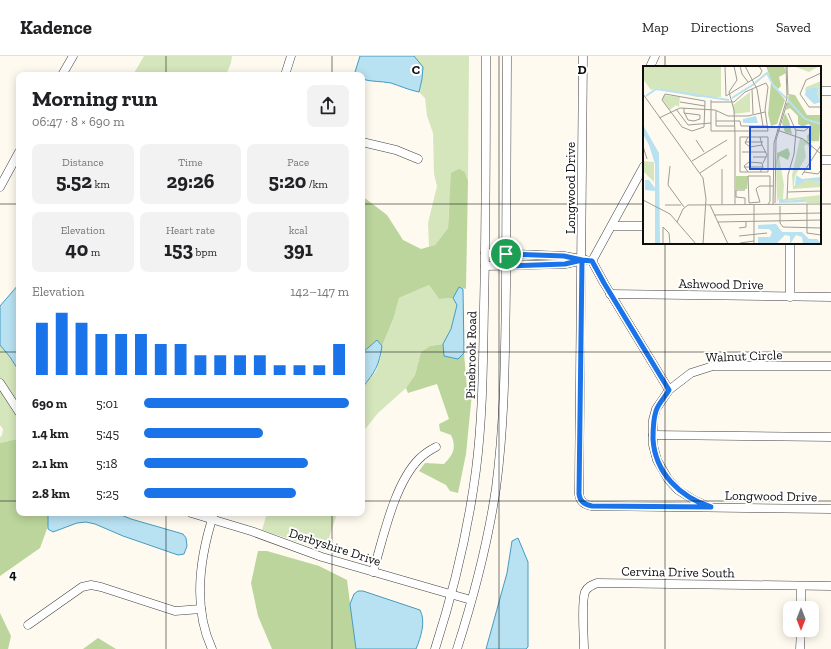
<!DOCTYPE html>
<meta charset="utf-8">
<style>
:root{--surface:#fff;--page:#f2f2f2;--text:#202124;--muted:#757577;--line:#e0e0e0;--accent:#1a73e8}
body{margin:0;font-family:"Zilla Slab",serif;background:var(--page);color:var(--text);height:100vh;display:flex;flex-direction:column;font-size:15px;white-space:nowrap}
*{box-sizing:border-box;margin:0}
p{font-size:13px;color:var(--muted)}
.icon{flex:none;width:22px;height:22px;fill:none;stroke:currentColor;stroke-width:2;stroke-linecap:round;stroke-linejoin:round}
.map{position:relative;flex:1;overflow:hidden}
.side{position:absolute;left:16px;top:16px;width:349px;height:444px;display:flex;flex-direction:column;background:var(--surface);border-radius:8px;box-shadow:0 2px 10px #0003}
.side>*{flex:none}
.needle{width:26px;rotate:180deg}
.fabs{position:absolute;left:783px;top:545px;display:grid;gap:8px}
.fabs a{display:grid;place-items:center;width:36px;height:36px;border-radius:8px;background:var(--surface);box-shadow:0 2px 10px #0003;font-size:20px}
.pin{position:absolute;display:grid;place-items:center;width:34px;height:34px;color:#fff;margin:-17px;border:2px solid #fff;border-radius:50%;box-shadow:0 1px 4px #0007}
.round{display:grid;place-items:center;flex:none;width:42px;height:42px;border-radius:8px;background:var(--page)}
.head{display:flex;align-items:center;justify-content:space-between;height:68px;padding:0 16px}
h1{font-size:22px;font-weight:700;line-height:30px}
.metrics{display:grid;grid-template-columns:repeat(3,1fr);gap:6px;height:68px;padding:4px 16px}
.metrics div{display:grid;align-content:center;border-radius:8px;background:var(--page);text-align:center}
.metrics b{font-size:20px;font-weight:700}
.metrics small{font-size:11px;font-weight:400}
.metrics p{font-size:11px}
.chart{height:112px;padding:8px 16px}
.chart p{display:flex;justify-content:space-between}
.chart svg{width:100%;height:72px;margin-top:4px;stroke:var(--accent);stroke-width:6}
ul{padding:0 16px;list-style:none;font-size:13px}
li{display:grid;grid-template-columns:64px 48px 1fr;align-items:center;height:30px}
li i{height:10px;border-radius:5px;background:var(--accent)}
header{display:flex;align-items:center;gap:24px;box-sizing:border-box;height:56px;padding:0 20px;background:var(--surface);border-bottom:1px solid var(--line)}
header strong{font-size:19px}
nav{display:flex;gap:22px;margin-inline-start:auto;font-size:14px}
.map>svg:first-child{display:block}
.green{fill:#d5e6bc}
.forest{fill:#bbd59c}
.water{fill:#b8e1f1;stroke:#459cc2}
.lines{fill:none;stroke-linecap:round;stroke-linejoin:round}
.minor-casing{stroke:#414141;stroke-width:9}
.minor{stroke:#fff;stroke-width:8}
.route-casing{stroke:#fff;stroke-width:8}
.route{stroke:#1a73e8;stroke-width:5}
.grid{fill:none;stroke:#0e0e0e;stroke-width:1;stroke-opacity:0.55}
.labels{text-anchor:middle;dominant-baseline:central;stroke-width:4;stroke-linejoin:round;paint-order:stroke}
.street-label{font-size:13px;fill:#0e0e0e;stroke:#fff}
.inset-river{fill:none;stroke:#b8e1f1;stroke-width:2}
.inset-road{fill:none;stroke:#9e9c95;stroke-width:1}
.view{fill:#1d4ed8;fill-opacity:0.15;stroke:#1d4ed8;stroke-width:2}
.inset-edge{fill:none;stroke:#0e0e0e;stroke-width:2}
.grid-label{font-size:13px;text-anchor:middle;font-weight:bold;fill:#0e0e0e;stroke:#fff;stroke-width:4;stroke-linejoin:round;paint-order:stroke}
</style>
<header>
<strong>Kadence</strong>
<nav><a>Map</a><a>Directions</a><a>Saved</a></nav>
</header>
<div class="map">
<svg width="831" height="593" viewBox="0 0 831 593">
<rect width="100%" height="100%" fill="#fefaef"/>
<g class="green">
<path d="M144,0H232L231,7L226,19H133Z"/>
<path d="M414,0H469L468,125L465,116L449,149L448,172L435,189L429,191L428,167L437,130L434,118L433,77L427,60L425,42L419,36L422,23L423,11Z"/>
<path d="M429,229L439,243L453,242L457,249L451,273L443,288L430,290L421,296L415,319L406,332L378,357L362,377V332L376,315L381,301L382,290L394,261L399,242Z"/>
<path d="M0,289L10,301L19,315V385L17,383L0,387V381L2,379L3,373L0,369Z"/>
<path d="M267,457H337L325,495L262,474Z"/>
</g>
<g class="forest">
<path d="M459,113L465,116L468,125L466,233L459,231L453,242L439,243L429,229L399,242L394,261L382,290L377,284L362,297V140L387,159L403,184L421,193L435,189L448,172L451,117Z"/>
<path d="M443,288L444,300L458,303L464,297L467,333L472,337L466,398L458,437L450,435L446,429L419,415L425,407L444,408C453,399 457,392 451,379L440,375L439,368L449,363L437,328L408,337L406,332L415,319L421,296L430,290Z"/>
<path d="M17,383L19,385V457H48V470L40,492L0,520V387Z"/>
<path d="M258,495H267L319,510L347,524L356,593H272L258,560L251,527Z"/>
<path d="M0,557L11,580L8,593H0Z"/>
<path d="M98,582L116,593H83Z"/>
</g>
<g class="water">
<path d="M360,0H414L423,11L422,23L419,36C409,34 400,30 391,27C381,25 371,26 362,23V19H357L355,16Z"/>
<path d="M19,228V315L10,301L0,289V250Z"/>
<path d="M459,231L463,233L464,297L458,303L444,300L443,288L451,273L457,249L453,242Z"/>
<path d="M377,284L382,290C379,310 375,316 362,332V297Z"/>
<path d="M48,457H116L131,463L183,478L186,482L187,490L184,498L178,499L123,480L95,468L86,466L77,467L53,476L48,473Z"/>
<path d="M518,482L528,506V591L526,593H486L507,517L512,485Z"/>
<path d="M358,535H363L420,554C426,565 421,581 416,593H356L350,548L354,538Z"/>
</g>
<g class="lines">
<defs>
<g id="minor">
<path d="M583,0L579,438C580,446 585,449 592,450L831,453"/>
<path d="M650,11L655,0"/>
<path d="M62,19L73,0"/>
<path d="M285,19L291,0"/>
<path d="M820,35H831"/>
<path d="M362,86L396,94L418,103"/>
<path d="M820,104H831"/>
<path d="M644,110L592,205L604,227L669,334"/>
<path d="M0,131L19,96"/>
<path d="M612,170H644"/>
<path d="M485,197L564,200L586,204"/>
<path d="M485,210L565,208L579,205"/>
<path d="M610,238L831,241"/>
<path d="M790,241V187"/>
<path d="M0,327L19,356"/>
<path d="M653,379L831,381"/>
<path d="M705,449L694,444L678,434L668,423L657,404L653,389V364L656,353L669,334L691,317L713,310H831"/>
<path d="M191,457L251,475L322,501L471,544"/>
<path d="M373,516C383,483 394,428 419,403C424,398 430,394 436,391"/>
<path d="M801,552V530"/>
<path d="M28,569L82,531L91,529L101,531L175,555L201,553"/>
<path d="M212,593C192,550 200,500 214,457"/>
<path d="M435,593C454,534 468,475 476,414C483,359 483,305 484,251C486,167 486,84 486,0"/>
<path d="M457,593C474,540 488,486 496,432C505,364 505,297 506,230C506,153 507,77 507,0"/>
<path d="M584,593C584,581 581,546 585,536C587,531 592,529 597,527L831,530"/>
<path d="M800,593L801,574"/>
</g>
</defs>
<use href="#minor" class="minor-casing"/>
<use href="#minor" class="minor"/>
</g>
<g class="lines">
<defs>
<path id="route" d="M506,198L564,200L582,204L579,438C580,446 585,449 592,450L711,451C680,441 655,417 653,383C653,373 653,364 656,355C658,348 665,341 669,334L604,227L592,205L582,204L565,208L506,210V198"/>
</defs>
<use href="#route" class="route-casing"/>
<use href="#route" class="route"/>
</g>
<path class="grid" d="M166,0V19M332,0V19M499,0V593M665,0V11M0,148H19M362,148H644M820,148H831M665,187V593M0,296H19M362,296H831M0,445H19M362,445H831M166,457V593M332,457V593"/>
<g class="labels">
<g class="street-label">
<text transform="translate(570 132) rotate(-90)">Longwood Drive</text>
<text transform="translate(721 228) rotate(1)">Ashwood Drive</text>
<text transform="translate(471 299) rotate(-89)">Pinebrook Road</text>
<text transform="translate(744 300) rotate(-2)">Walnut Circle</text>
<text transform="translate(771 440) rotate(1)">Longwood Drive</text>
<text transform="translate(335 491) rotate(18)">Derbyshire Drive</text>
<text transform="translate(678 516) rotate(1)">Cervina Drive South</text>
</g>
</g>
<g transform="translate(643 10)">
<rect width="178" height="178" fill="#fefaef"/>
<path d="M0,0H78V31H54L14,22L8,24L0,13ZM150,0H176L166,6ZM178,15V36L174,28L176,23L170,21L162,25L163,21ZM107,26V46L91,48L90,39ZM21,29L37,31L36,41L33,39L27,44L19,33ZM157,72L163,75L164,73L166,76L176,75L167,77L170,80L168,84L164,78L161,80L163,91L152,110L151,120L163,114H178V121L150,123L149,109ZM136,90L141,119L140,133L178,129V137H164L159,133L144,135L136,132L134,137L133,94ZM0,95L11,96V116L0,105Z" fill="#d5e6bc"/>
<path d="M123,0H141L143,7L136,11L138,20L135,23L129,17ZM128,17L142,34L134,58L128,60L125,48ZM146,28L152,29L164,49H178L176,75H165L164,70L168,65L167,59L165,58L160,61L155,58V50L147,42L143,44ZM142,47L146,55L149,68L142,66L139,57ZM145,82L147,88L145,94L137,90L134,95V87ZM93,110H105L104,123H93Z" fill="#bbd59c"/>
<path d="M170,21L176,22L174,28L178,36L171,38L162,29L163,24ZM113,50L115,57H100V53ZM0,59L16,87L17,178H12V125L2,124V114H6L12,122V98L6,79L0,68ZM153,109L159,113L178,111V115L163,114L152,121ZM136,132L144,135L160,133L163,136L136,137ZM133,158L139,166H159L166,173H174L178,178H160L159,171L153,169L147,178V170L142,169L133,178H115V171H127L129,166L126,163H115V159Z" fill="#b8e1f1"/>
<path class="inset-river" d="M112,17L124,7L131,21L143,32M3,30L13,23L86,34M89,32L111,18M145,34L162,53L178,58"/>
<path class="inset-road" d="M82,0L83,30L117,9L119,5L116,0M91,0L94,14L86,26L91,44L92,68V138M97,0L99,8L105,16M102,0L114,23L120,60M144,0L145,29M178,7L163,14L157,28L166,41H178M109,23L110,48M0,28L60,112L63,133L60,178M22,28L62,35L61,61L49,65L39,61L19,34ZM37,36L62,40M68,36H91L102,26L123,17L125,21L122,44L125,65H68V34M41,42V47L42,48L45,54L51,55L57,53V49L41,47M33,43L45,59L68,57M73,45V60H91M16,52L37,42L72,44L85,50H105L122,46M73,55H97L98,60H125M134,64L160,73L178,88M153,64L161,65L165,62M97,71H125V106H97ZM105,71L102,77L107,81L119,79L117,71M53,74L61,86M102,76H120M119,79L124,89L120,97M0,80L4,93M99,86H123M110,91H123M49,95L84,74M27,100L25,119L41,141M101,101H120M105,106L101,100L106,96L119,97L120,102L117,106M161,106L175,108L178,104M57,107L84,89M159,109L178,79M145,126L178,125M144,133L145,109L151,88L153,65L145,47M0,134L27,148L53,178M132,137L133,74L144,37M79,138V103M102,138V132L93,131V124H102M111,138V178M164,138V167L178,169M22,139H38M67,139L85,178M125,139L127,135V110H105L106,137L117,136L113,123L115,121L117,120H131M130,139L131,77L144,32L143,0M137,140V157L140,161L178,162M71,149L178,147M34,156L40,143L45,139L178,138M75,156L178,154M20,161L26,167L27,178M96,162L103,161V155M96,170L124,167M97,177L111,175M20,178V161"/>
<path class="view" d="M107,61H167V103H107Z"/>
<rect width="178" height="178" class="inset-edge"/>
</g>
<g class="grid-label">
<text x="416" y="18">C</text>
<text x="582" y="18">D</text>
<text x="13" y="523">4</text>
</g>
</svg>
<div class="fabs">
<a><svg class="needle" viewBox="-14 -14 28 28"><path d="M0-13l5 13h-10z" fill="#e53935"/><path d="M0 13l5-13h-10z" fill="#757577"/></svg></a>
</div>
<div class="pin" style="left:506px;top:198px;background:#1e9e55"><svg class="icon" aria-label="arrive" viewBox="0 0 24 24"><path d="M6 21V4h12l-3 4 3 4H6"/></svg></div>
<section class="side">
<div class="head"><div><h1>Morning run</h1><p>06:47 · 8 × 690 m</p></div><a class="round"><svg class="icon" aria-label="share" viewBox="0 0 24 24"><path d="M12 15V3M7 8l5-5 5 5M5 13v7h14v-7"/></svg></a></div>
<div class="metrics">
<div><p>Distance</p><b>5.52<small> km</small></b></div>
<div><p>Time</p><b>29:26</b></div>
<div><p>Pace</p><b>5:20<small> /km</small></b></div>
</div>
<div class="metrics">
<div><p>Elevation</p><b>40<small> m</small></b></div>
<div><p>Heart rate</p><b>153<small> bpm</small></b></div>
<div><p>kcal</p><b>391</b></div>
</div>
<div class="chart"><p><span>Elevation</span>142–147 m</p>
<svg viewBox="0 0 160 44" preserveAspectRatio="none"><path d="M5 44V12M15 44V6M25 44V12M35 44V19M45 44V19M55 44V19M65 44V25M75 44V25M85 44V32M95 44V32M105 44V32M115 44V32M125 44V38M135 44V38M145 44V38M155 44V25"/></svg>
</div>
<ul>
<li><b>690 m</b>5:01<i style="width:100%"></i></li>
<li><b>1.4 km</b>5:45<i style="width:58%"></i></li>
<li><b>2.1 km</b>5:18<i style="width:80%"></i></li>
<li><b>2.8 km</b>5:25<i style="width:74%"></i></li>
</ul>
</section>
</div>
